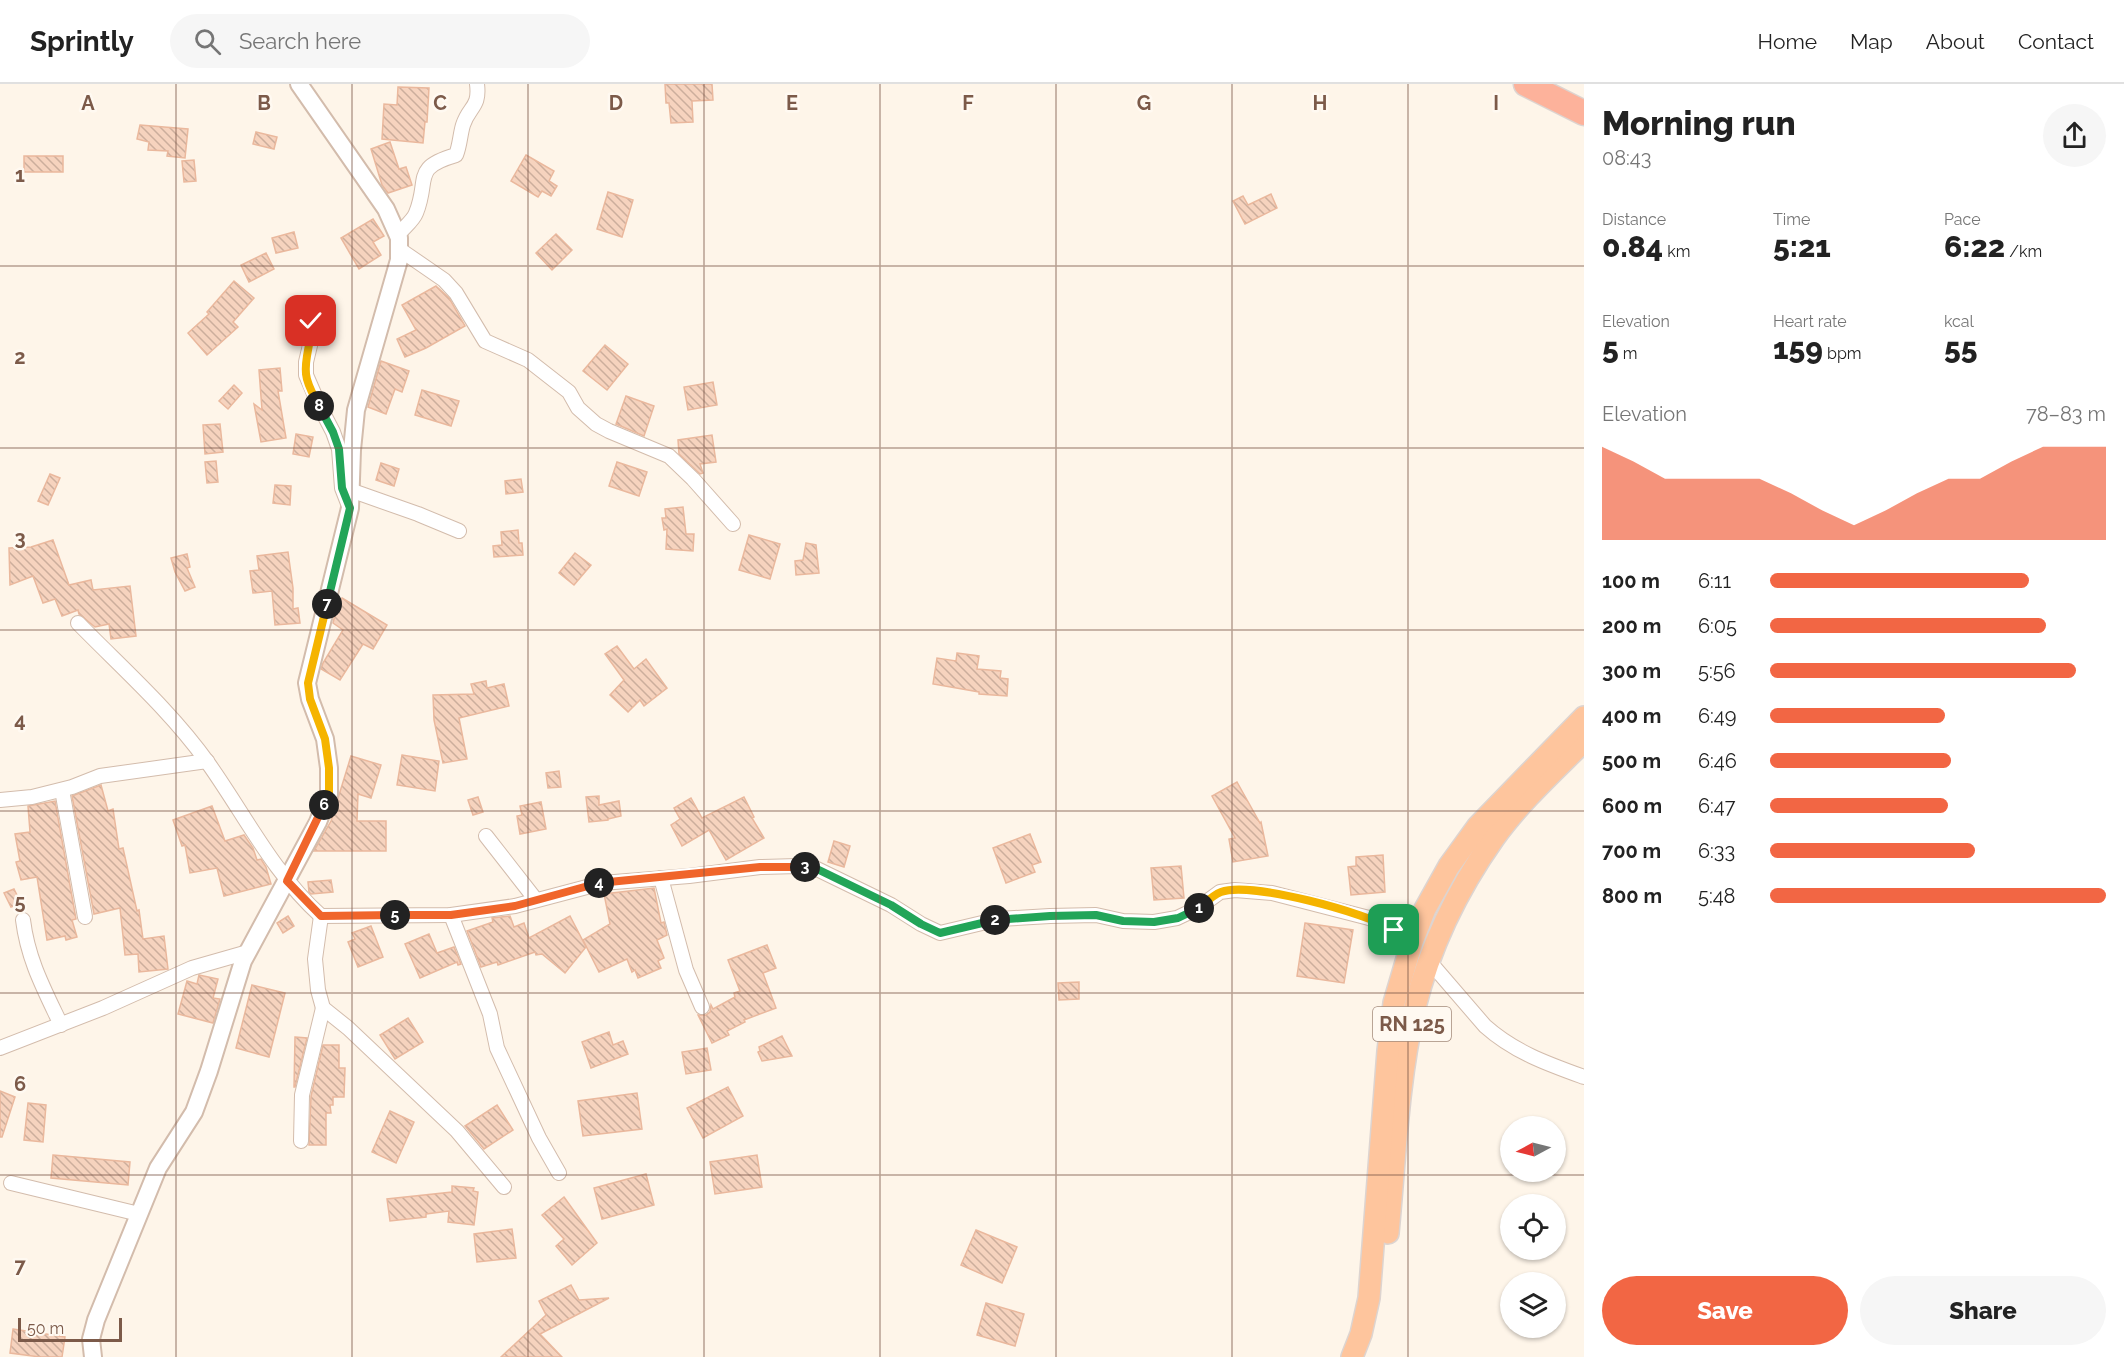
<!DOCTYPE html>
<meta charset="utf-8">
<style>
:root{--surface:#fff;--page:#f6f6f6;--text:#222;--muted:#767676;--line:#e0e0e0;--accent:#f26644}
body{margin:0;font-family:Raleway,sans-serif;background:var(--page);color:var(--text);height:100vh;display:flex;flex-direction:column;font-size:22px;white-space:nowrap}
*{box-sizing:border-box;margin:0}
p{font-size:20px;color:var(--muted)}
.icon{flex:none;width:33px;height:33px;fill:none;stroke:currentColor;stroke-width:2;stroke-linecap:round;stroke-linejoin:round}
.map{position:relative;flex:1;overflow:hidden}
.details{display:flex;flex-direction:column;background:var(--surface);width:540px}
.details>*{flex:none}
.needle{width:39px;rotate:263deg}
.buttons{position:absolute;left:1500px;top:1032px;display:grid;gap:12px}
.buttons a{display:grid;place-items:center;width:66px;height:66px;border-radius:50%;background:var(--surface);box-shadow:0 2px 4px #0004;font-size:30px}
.scale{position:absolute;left:18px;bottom:15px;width:104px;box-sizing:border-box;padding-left:6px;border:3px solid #7c5a49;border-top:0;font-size:16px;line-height:21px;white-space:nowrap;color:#7c5a49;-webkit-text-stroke:4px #fff9f1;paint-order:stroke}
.pin{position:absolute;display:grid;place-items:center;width:51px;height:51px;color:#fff;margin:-26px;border-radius:12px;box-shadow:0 3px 9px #0006}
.km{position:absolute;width:30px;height:30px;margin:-15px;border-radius:50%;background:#222;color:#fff;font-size:16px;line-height:30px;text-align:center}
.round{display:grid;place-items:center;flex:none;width:63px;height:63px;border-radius:32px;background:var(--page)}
.summary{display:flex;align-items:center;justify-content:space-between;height:102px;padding:0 18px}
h1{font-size:33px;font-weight:800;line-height:45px}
.stats{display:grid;grid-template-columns:repeat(3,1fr);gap:9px;height:102px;padding:6px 18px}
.stats div{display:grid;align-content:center}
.stats b{font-size:30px;font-weight:800}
.stats small{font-size:16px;font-weight:400}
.stats p{font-size:16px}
.chart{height:168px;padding:12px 18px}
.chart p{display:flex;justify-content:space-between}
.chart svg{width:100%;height:108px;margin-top:6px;fill:var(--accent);opacity:.7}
.button{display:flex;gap:12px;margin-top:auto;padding:12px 18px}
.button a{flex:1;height:69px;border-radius:36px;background:var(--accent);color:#fff;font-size:24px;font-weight:800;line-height:69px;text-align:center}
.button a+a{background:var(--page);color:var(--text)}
ul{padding:0 18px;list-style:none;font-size:20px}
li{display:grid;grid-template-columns:96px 72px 1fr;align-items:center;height:45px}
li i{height:15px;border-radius:8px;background:var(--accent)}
header{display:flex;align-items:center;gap:36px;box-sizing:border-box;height:84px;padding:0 30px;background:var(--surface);border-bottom:2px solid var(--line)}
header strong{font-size:28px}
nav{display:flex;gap:33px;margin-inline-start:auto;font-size:21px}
.search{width:420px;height:54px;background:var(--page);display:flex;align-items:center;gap:15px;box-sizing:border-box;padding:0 21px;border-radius:33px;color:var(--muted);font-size:22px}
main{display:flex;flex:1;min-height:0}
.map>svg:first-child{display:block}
.building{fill:url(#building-back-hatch);stroke:#eab89d;stroke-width:1.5}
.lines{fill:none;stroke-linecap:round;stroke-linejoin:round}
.minor-casing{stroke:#d3bcac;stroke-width:16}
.tertiary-casing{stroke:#d3bcac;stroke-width:20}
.trunk-casing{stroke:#ddd4d0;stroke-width:24}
.motorway-casing{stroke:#ddd4d0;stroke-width:27}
.minor{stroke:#fff;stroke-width:14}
.tertiary{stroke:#fff;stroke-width:16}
.trunk{stroke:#fec59d;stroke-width:21}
.motorway{stroke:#fdb29b;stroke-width:24}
.split-1-casing{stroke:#fff;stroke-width:12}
.split-2-casing{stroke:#fff;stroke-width:12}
.split-3-casing{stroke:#fff;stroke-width:12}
.split-4-casing{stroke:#fff;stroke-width:12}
.split-5-casing{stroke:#fff;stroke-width:12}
.split-6-casing{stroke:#fff;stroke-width:12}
.split-7-casing{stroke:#fff;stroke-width:12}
.split-8-casing{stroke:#fff;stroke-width:12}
.split-9-casing{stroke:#fff;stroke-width:12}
.split-1{stroke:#f5b400;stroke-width:8}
.split-2{stroke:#22a559;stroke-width:8}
.split-3{stroke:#22a559;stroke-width:8}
.split-4{stroke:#f0652b;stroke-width:8}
.split-5{stroke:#f0652b;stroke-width:8}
.split-6{stroke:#f0652b;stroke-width:8}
.split-7{stroke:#f5b400;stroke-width:8}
.split-8{stroke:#22a559;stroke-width:8}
.split-9{stroke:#f5b400;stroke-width:8}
.grid{fill:none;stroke:#7c5a49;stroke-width:1.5;stroke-opacity:0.55}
.labels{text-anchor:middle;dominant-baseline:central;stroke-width:5;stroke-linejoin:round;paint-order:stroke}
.shield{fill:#fff9f1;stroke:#a38a7b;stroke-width:1.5}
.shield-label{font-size:20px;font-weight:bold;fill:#7c5a49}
.grid-label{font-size:20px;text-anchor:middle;font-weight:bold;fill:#7c5a49;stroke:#fff9f1;stroke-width:5;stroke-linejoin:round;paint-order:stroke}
</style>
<header>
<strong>Sprintly</strong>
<div class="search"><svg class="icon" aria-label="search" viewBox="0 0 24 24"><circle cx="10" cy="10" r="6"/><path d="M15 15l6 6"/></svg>Search here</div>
<nav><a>Home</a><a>Map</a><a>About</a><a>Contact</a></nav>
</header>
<main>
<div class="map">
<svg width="1584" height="1273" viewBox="0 0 1584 1273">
<defs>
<pattern id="building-back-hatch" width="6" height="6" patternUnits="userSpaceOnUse" patternTransform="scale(1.5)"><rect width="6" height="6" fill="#f6d3be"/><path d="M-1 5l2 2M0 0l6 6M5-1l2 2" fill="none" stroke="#ccae9c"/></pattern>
</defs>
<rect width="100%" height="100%" fill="#fef5e9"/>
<g class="building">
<path d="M665,0H712L713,16L692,17L693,38L671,39L669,19H666Z"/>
<path d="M398,3L429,4L427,38H425L423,59L382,55L384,20L397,21Z"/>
<path d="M140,41L188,45L185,74L167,72L168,67L148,66L149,58L137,55Z"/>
<path d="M256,48L277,53L274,65L253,60Z"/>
<path d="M390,58L399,85L406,83L412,101L388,109L382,101L371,65Z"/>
<path d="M526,71L554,87L549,97L557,102L551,112L542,107L538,113L511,97Z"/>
<rect x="24" y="72" width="39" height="16"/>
<path d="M194,76L196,97L184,98L182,77Z"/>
<path d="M608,108L633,116L622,153L597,145Z"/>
<path d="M1271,110L1277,124L1245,140L1233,117L1243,112L1248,121Z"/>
<path d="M373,135L384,152L373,158L381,171L359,185L341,154Z"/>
<path d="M294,148L298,164L276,169L272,154Z"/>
<path d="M556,150L572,166L552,186L536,169Z"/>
<path d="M266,169L274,185L249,198L241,181Z"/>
<path d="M234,197L254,214L233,238L238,243L207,271L188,249L209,230L207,228Z"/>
<path d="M436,202L449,214L465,242L426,264L405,273L397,255L416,246L402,221Z"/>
<path d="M605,261L628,280L607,306L583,287Z"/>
<path d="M381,277L409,287L402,308L395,305L386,330L368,323Z"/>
<path d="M280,284L282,307H278L286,354L261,358L254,320L262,326L259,286Z"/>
<path d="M713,298L717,321L688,326L684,303Z"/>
<path d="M234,301L242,309L228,325L219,317Z"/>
<path d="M422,306L459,317L451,342L415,331Z"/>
<path d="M626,312L654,322L644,352L616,340Z"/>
<path d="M220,340L223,368L205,370L203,341Z"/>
<path d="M296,350L313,353L309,373L293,370Z"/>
<path d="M712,351L716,378L700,380L703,389L700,390L679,370L678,356Z"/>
<path d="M216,377L218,398L207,399L205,378Z"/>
<path d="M617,378L647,388L639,412L609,402Z"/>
<path d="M381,379L399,385L394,402L376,396Z"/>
<path d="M50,390L60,394L48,421L38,417Z"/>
<path d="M521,395L523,408L506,410L505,397Z"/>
<path d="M275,401L291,402L290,421L273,419Z"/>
<path d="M683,423L686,450H694L693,467L666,465L667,445L664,446L662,434H666L665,425Z"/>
<path d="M518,446L519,459H522L523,471L494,473L493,462L502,461L501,448Z"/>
<path d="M749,451L780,460L770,495L739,486Z"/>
<path d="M53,456L69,501L91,496L93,506L130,502L136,552L111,555L109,540L95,543L79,530L78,526L62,532L55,515L43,519L33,492L10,501L9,464L31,463Z"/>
<path d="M806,459L816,461L819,489L796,491L795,477L803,476Z"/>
<path d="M288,468L293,504V525L298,524L300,539L275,541L272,507L253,509L250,487L259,486L257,472Z"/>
<path d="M575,469L591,481L574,501L559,489Z"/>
<path d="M187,470L190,483L187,484L195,503L185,507L175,488L171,474Z"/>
<path d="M342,514L387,541L373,565L363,560L340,596L321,585L323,579L343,546L333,539L337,523Z"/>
<path d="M617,562L634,585L646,575L667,604L644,622L640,616L628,628L610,611L624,596L605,570Z"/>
<path d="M957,569L979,572L977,585L1001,587L1000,594L1008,595L1007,612L979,610V608L933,600L937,574L956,577Z"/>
<path d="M486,597L487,604L504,600L509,622L459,634L467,675L443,679L434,636L433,611L474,610L471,600Z"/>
<path d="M402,671L439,677L435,707L397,701Z"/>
<path d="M351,672L381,681L371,714L358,710L357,737H386V767H314L331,737Z"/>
<path d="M559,687L561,703L548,704L546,689Z"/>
<path d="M1237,698L1260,739L1261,738L1268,772L1233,778L1229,755L1235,754L1212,712Z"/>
<path d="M101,701L108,727L113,725L119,765L123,764L137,827L139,826L143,855L164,852L168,885L139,888L138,870L125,871L120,824L94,830L72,712Z"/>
<path d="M599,712V721L619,717L621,732L608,735V736L589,738L586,713Z"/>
<path d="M478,713L483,728L473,731L468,716Z"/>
<path d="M744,713L754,733L752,734L764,754L726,776L709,746L682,762L671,741L680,735L674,724L691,714L702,734Z"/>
<path d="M55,717L76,835L72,836L77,853L66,856L65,852L47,856L37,793L21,796L16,778L20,777L15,750L30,748L28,722Z"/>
<path d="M541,718L546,745L520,750L517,732L522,731L520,722Z"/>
<path d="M212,722L225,757L244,751L253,764L257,776L261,775L266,783L271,800L224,812L217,784L190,789L185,761L182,762L173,736Z"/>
<path d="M1030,750L1041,778L1032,781L1035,788L1006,799L993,764Z"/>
<path d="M834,757L850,762L844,783L828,778Z"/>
<path d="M1383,771L1385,808L1351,811L1348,783L1356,782V773Z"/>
<path d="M1181,782L1184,814L1154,816L1151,784Z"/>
<path d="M331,796L333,808L311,810L309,808L308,798Z"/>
<path d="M654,804L661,839L664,838L667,851L657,856L664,874L658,877L661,884L638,894L635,886L632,888L627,875L599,888L583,856L610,840L604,810Z"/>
<path d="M14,805L21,819L11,823L4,809Z"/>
<path d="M288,832L294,842L283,849L277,839Z"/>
<path d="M510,832L514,843L524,839L529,854L570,832L586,863L565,889L542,870L536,871L535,868L498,881L497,878L481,883L467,847L493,838L492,834Z"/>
<path d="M1305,839L1353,846L1344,899L1297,892Z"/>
<path d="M371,842L383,873L358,883L348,858L355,855L352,849Z"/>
<path d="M429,850L437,869L454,863L461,880L458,881L457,878L420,894L405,860Z"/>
<path d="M767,861L776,884L763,889L776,924L744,936L745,938L727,947L729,951L712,959L698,931H706L710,928L711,921L713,925L735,913L734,909L740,907L728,876Z"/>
<path d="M199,891L218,895L213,914L220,915L213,939L178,930L187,897L197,900Z"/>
<path d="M1079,898V915L1059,916L1058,899Z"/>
<path d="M252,901L285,909L269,973L236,964Z"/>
<path d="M408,934L423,958L395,975L380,951Z"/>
<path d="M609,948L613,961L623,957L628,970L591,984L582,958Z"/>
<path d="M782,952L792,972L762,977L758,968L760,967L759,963Z"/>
<path d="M295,953L307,954L295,1003H294Z"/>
<path d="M323,961H339V984H345L344,1013H333V1021H330L331,1029H326V1061H309L311,1012Z"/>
<path d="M707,964L711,986L686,990L682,968Z"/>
<path d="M728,1003L743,1032L703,1054L687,1024Z"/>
<path d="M0,1007L15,1013L2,1053H0Z"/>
<path d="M637,1009L642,1045L583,1052L578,1017Z"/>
<path d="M28,1019L46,1021L43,1058L24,1056Z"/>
<path d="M497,1021L513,1046L484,1065L465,1042Z"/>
<path d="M390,1027L414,1038L396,1079L372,1068Z"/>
<path d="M53,1071L130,1078L128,1101L51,1094Z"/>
<path d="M757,1071L762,1103L715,1110L710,1078Z"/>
<path d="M646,1090L654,1121L602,1135L594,1104Z"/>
<path d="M452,1102L474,1104L473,1107L478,1108L474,1141L448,1138L449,1127L426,1130V1133L390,1137L387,1115L452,1108Z"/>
<path d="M564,1113L597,1159L572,1181L556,1162L564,1155L542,1131Z"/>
<path d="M512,1145L516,1174L477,1178L474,1150Z"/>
<path d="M976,1146L1017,1163L1002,1199L961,1181Z"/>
<path d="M571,1201L579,1216L609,1214L540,1250L562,1273H501L546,1231L539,1217Z"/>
<path d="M986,1219L1024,1230L1015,1262L977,1251Z"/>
<path d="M13,1245L65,1253L62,1273H40L10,1269Z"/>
</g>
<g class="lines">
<defs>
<g id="minor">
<path d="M398,151C403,144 413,137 416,129C430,95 411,84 456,71C460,61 460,51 463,41C469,22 480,24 477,0"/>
<path d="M399,165L444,196L456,209L485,257L528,276L569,308L578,324L596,340L609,347L669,372L693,395L733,440"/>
<path d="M306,219L313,249L306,278V291L319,321L333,348L339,365L342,404L349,422"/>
<path d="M350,406L418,430L459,447"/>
<path d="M78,539C122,584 171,627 208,679C245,731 273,789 321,832L451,831L515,822L602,799L689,792L760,783L798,782L817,785L891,821L921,840L940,849L999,835L1050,832L1096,831L1123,837L1154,838L1177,834L1198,824L1220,808L1235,806L1272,809L1369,834L1385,841L1412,858"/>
<path d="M62,706L85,833"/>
<path d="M0,716L32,713L72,703L100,692L207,677"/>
<path d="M486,752L536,816"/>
<path d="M661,794L686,886L702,923"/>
<path d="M451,831L490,930L497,964L539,1054L559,1089"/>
<path d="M321,832L315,875L318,906L323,924L348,944L457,1047L504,1103"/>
<path d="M23,836C28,876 44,905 61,941"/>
<path d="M1429,877L1485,942C1514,968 1548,980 1584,993"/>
<path d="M0,964L103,924L192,884L248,868"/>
<path d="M301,1057L302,1011L323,924"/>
<path d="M11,1099L139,1130"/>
</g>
<path id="tertiary" d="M93,1273L91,1255L96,1236L158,1084L194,1028L209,987L243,877L318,738L329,710V684L325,655L310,615L307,599L350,424L352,366L356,326L399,176V154L386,125L299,0"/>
<g id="trunk">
<path d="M1388,1149C1395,1076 1398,994 1415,923C1430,862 1458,805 1494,754C1520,718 1553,688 1584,657"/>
<path d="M1352,1273L1361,1250L1369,1214L1388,967L1394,919L1412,858L1425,825L1449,782L1478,742L1584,633"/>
</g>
<path id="motorway" d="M1526,0L1584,29"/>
</defs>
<use href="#minor" class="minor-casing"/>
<use href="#tertiary" class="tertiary-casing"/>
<use href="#trunk" class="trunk-casing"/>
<use href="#motorway" class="motorway-casing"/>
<use href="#minor" class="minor"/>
<use href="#tertiary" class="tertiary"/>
<use href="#trunk" class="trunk"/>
<use href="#motorway" class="motorway"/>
</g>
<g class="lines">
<defs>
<path id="split-1" d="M1199,824C1205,819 1213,811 1221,808C1251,797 1367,829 1394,846"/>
<path id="split-2" d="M995,836L1050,832L1096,831L1123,837L1154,838L1178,834L1199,824"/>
<path id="split-3" d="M805,783L817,785L891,821L921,840L940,849L995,836"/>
<path id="split-4" d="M599,799L760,783H805"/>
<path id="split-5" d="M395,831H451L515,822L599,799"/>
<path id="split-6" d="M324,721L287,797L321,832L395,831"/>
<path id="split-7" d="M324,721L329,710V684L325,655L310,615L308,599L327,520"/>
<path id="split-8" d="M319,322L333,348L339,365L342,404L350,424L327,520"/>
<path id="split-9" d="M311,237C313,255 304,272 306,290C307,301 314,312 319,322"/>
</defs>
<use href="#split-1" class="split-1-casing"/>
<use href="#split-2" class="split-2-casing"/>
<use href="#split-3" class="split-3-casing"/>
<use href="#split-4" class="split-4-casing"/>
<use href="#split-5" class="split-5-casing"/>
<use href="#split-6" class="split-6-casing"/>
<use href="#split-7" class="split-7-casing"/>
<use href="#split-8" class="split-8-casing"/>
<use href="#split-9" class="split-9-casing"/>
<use href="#split-1" class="split-1"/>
<use href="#split-2" class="split-2"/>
<use href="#split-3" class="split-3"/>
<use href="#split-4" class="split-4"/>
<use href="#split-5" class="split-5"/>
<use href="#split-6" class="split-6"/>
<use href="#split-7" class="split-7"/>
<use href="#split-8" class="split-8"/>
<use href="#split-9" class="split-9"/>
</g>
<path class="grid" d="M176,0V1273M352,0V1273M528,0V1273M704,0V1273M880,0V1273M1056,0V1273M1232,0V1273M1408,0V1273M0,182H1584M0,364H1584M0,546H1584M0,727H1584M0,909H1584M0,1091H1584"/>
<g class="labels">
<rect class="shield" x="1373" y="923" width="78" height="34" rx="4.5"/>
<g class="shield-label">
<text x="1412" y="940">RN 125</text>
</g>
</g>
<g class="grid-label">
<text x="88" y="26">A</text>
<text x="264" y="26">B</text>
<text x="440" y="26">C</text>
<text x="616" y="26">D</text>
<text x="792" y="26">E</text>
<text x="968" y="26">F</text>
<text x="1144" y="26">G</text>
<text x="1320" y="26">H</text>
<text x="1496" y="26">I</text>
<text x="20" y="98">1</text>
<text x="20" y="280">2</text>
<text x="20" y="461">3</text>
<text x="20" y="643">4</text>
<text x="20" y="825">5</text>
<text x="20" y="1007">6</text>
<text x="20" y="1189">7</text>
</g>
</svg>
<div class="buttons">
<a><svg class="needle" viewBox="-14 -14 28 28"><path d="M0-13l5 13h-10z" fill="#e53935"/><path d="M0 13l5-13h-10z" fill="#767676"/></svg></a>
<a><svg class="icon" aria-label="locate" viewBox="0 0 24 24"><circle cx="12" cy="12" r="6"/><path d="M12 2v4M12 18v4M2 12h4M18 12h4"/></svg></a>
<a><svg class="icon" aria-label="layers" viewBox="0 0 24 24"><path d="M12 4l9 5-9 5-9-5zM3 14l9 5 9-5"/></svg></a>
</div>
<div class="scale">50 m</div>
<div class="pin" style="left:1394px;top:846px;background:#1e9e55"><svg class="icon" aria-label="arrive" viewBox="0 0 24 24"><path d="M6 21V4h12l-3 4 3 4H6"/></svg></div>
<div class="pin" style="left:311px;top:237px;background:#d93025"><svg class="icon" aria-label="check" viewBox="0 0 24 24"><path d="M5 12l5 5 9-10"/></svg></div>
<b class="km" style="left:1199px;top:824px">1</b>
<b class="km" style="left:995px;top:836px">2</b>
<b class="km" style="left:805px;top:783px">3</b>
<b class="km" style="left:599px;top:799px">4</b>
<b class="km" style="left:395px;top:831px">5</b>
<b class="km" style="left:324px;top:721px">6</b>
<b class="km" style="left:327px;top:520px">7</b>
<b class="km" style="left:319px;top:322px">8</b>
</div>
<section class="details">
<div class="summary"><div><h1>Morning run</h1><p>08:43</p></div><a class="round"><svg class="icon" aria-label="share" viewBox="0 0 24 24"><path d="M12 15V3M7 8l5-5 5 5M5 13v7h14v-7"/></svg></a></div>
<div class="stats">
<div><p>Distance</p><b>0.84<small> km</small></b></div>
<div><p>Time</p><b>5:21</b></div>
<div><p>Pace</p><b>6:22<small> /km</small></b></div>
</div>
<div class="stats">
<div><p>Elevation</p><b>5<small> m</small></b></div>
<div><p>Heart rate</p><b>159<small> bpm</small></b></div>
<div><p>kcal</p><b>55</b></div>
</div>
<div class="chart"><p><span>Elevation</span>78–83 m</p>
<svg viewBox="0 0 160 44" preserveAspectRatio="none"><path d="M0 44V6L10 12L20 19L30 19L40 19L50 19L60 25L70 32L80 38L90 32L100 25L110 19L120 19L130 12L140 6L150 6L160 6V44z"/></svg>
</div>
<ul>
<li><b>100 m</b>6:11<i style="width:77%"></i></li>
<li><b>200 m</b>6:05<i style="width:82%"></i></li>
<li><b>300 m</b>5:56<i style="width:91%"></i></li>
<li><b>400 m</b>6:49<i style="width:52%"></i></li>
<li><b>500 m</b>6:46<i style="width:54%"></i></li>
<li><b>600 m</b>6:47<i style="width:53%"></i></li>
<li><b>700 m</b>6:33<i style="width:61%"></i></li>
<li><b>800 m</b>5:48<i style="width:100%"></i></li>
</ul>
<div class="button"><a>Save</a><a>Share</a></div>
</section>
</main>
